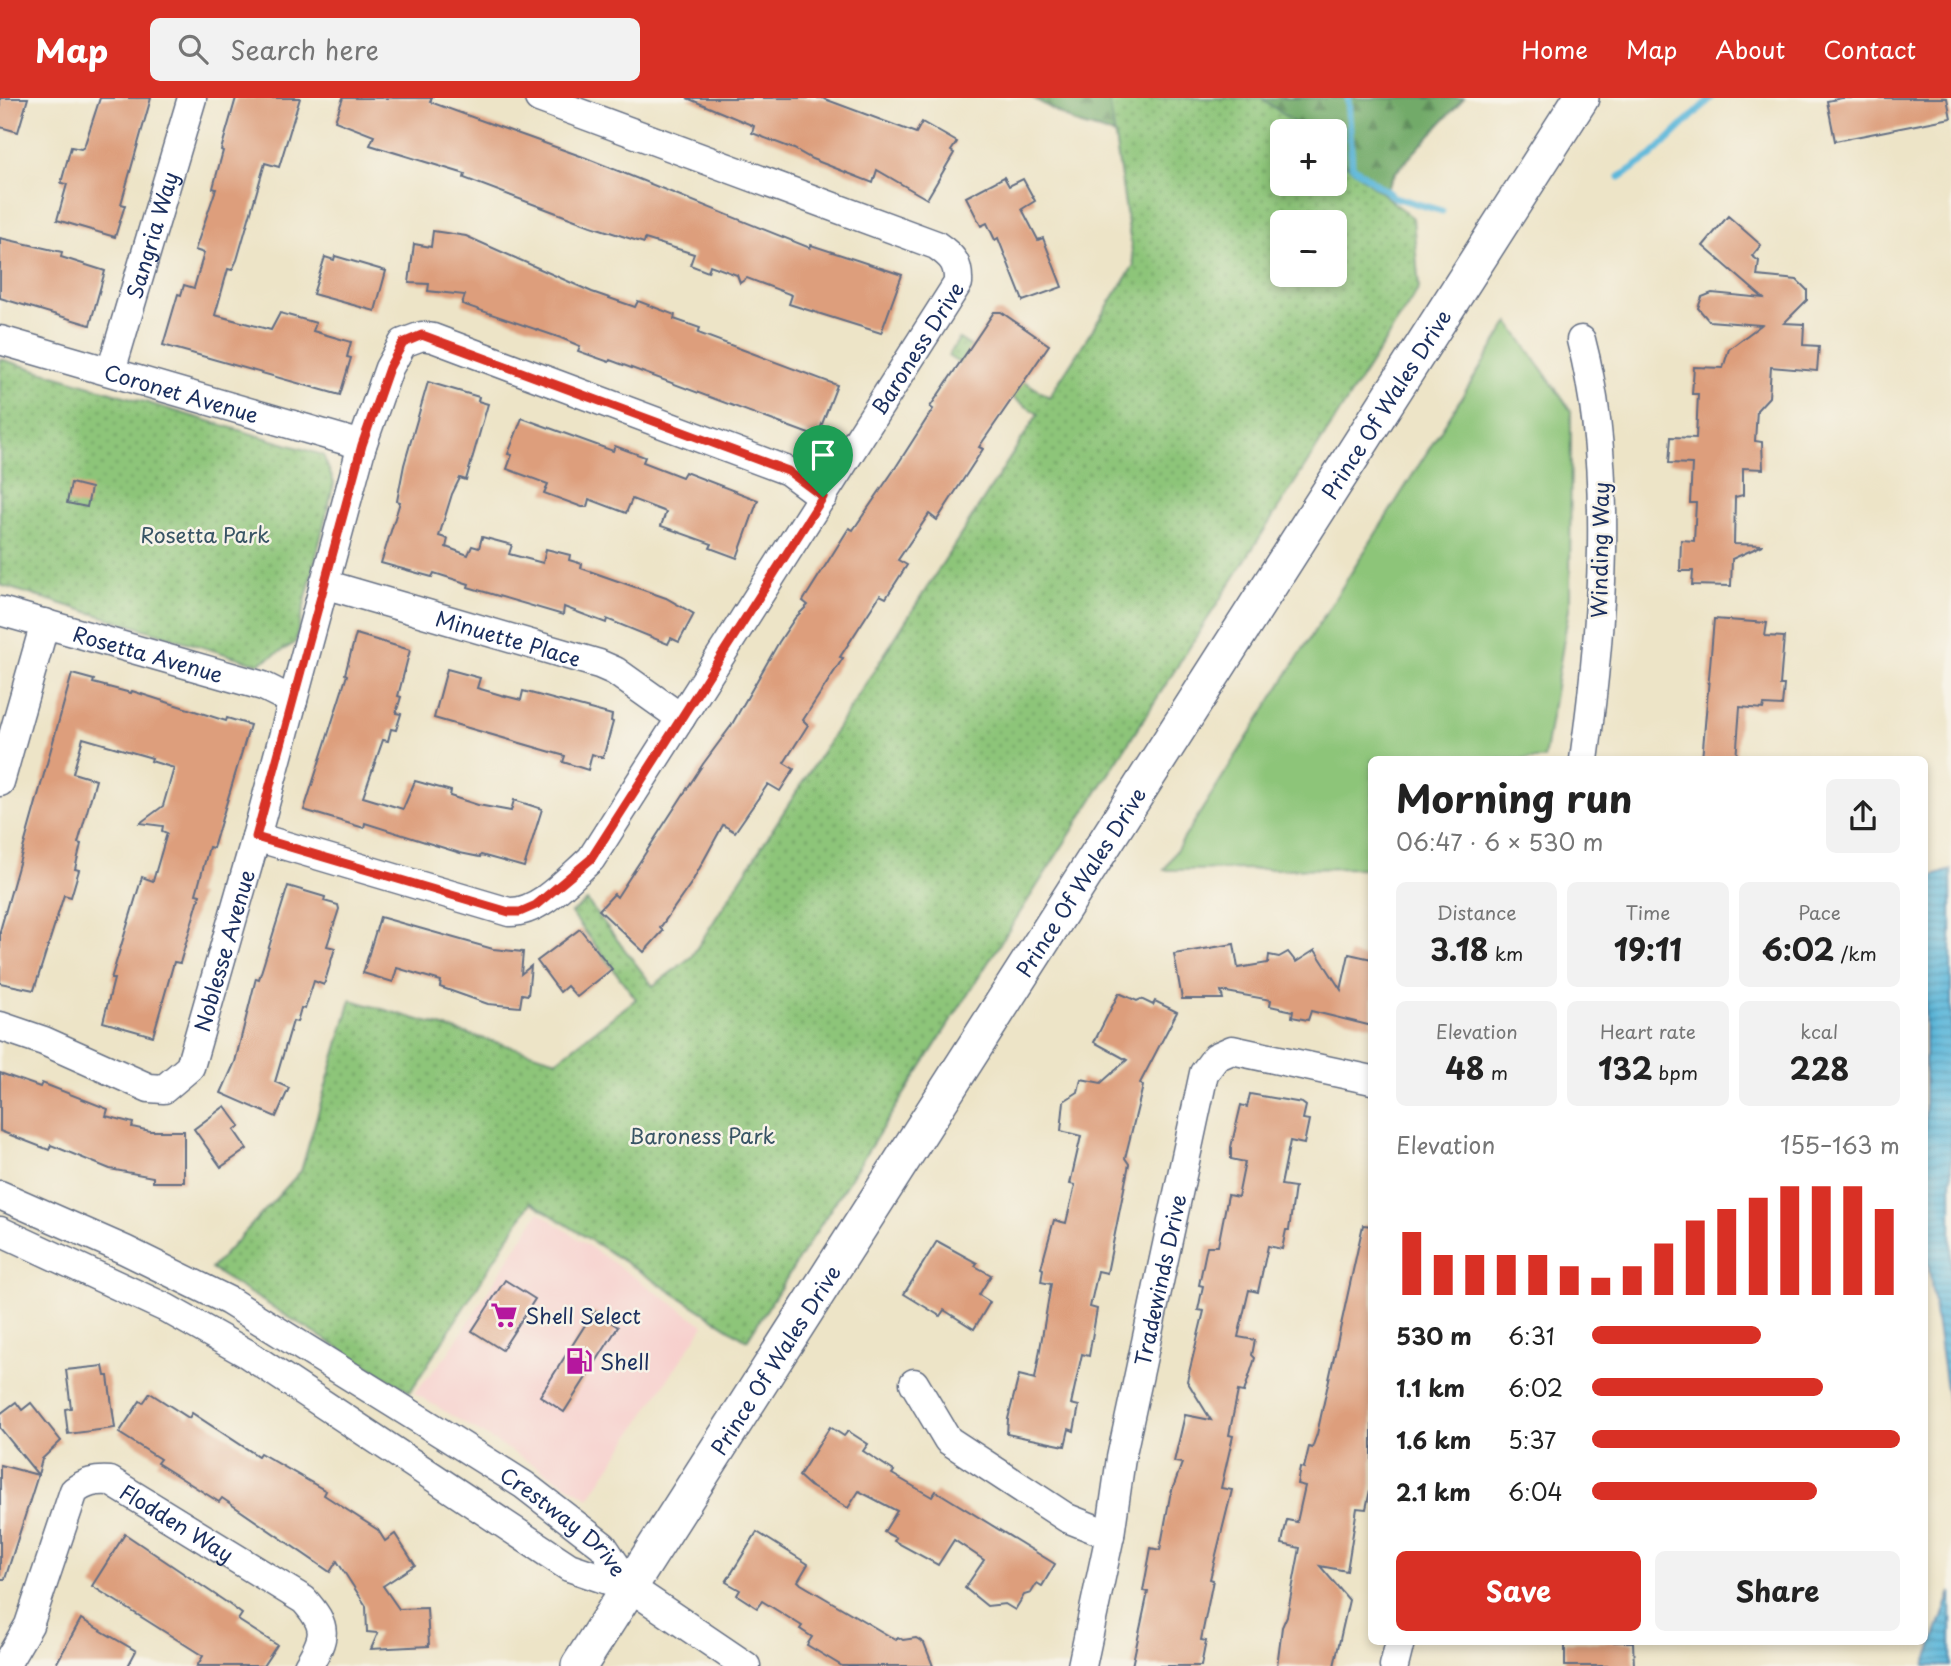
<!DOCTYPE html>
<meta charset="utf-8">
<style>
:root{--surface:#fff;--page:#f2f2f2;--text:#222;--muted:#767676;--accent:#d93025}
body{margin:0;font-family:"Playpen Sans",sans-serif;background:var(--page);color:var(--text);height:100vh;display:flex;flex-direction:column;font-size:26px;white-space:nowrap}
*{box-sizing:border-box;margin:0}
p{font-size:23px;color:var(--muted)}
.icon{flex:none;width:38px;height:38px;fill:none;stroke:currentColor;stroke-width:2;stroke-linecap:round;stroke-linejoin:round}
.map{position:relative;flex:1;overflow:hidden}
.drawer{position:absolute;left:1368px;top:658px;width:560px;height:889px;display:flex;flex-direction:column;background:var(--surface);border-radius:10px;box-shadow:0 4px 10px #0003}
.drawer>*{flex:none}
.buttons{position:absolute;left:1270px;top:21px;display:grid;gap:14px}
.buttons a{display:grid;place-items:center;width:77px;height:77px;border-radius:10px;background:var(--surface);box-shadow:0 4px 10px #0003;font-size:35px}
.pin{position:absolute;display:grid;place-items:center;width:60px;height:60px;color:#fff;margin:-72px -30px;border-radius:50% 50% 50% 0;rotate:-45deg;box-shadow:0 0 7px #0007}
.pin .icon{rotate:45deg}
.round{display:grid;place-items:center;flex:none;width:74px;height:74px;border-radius:10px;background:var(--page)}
.overview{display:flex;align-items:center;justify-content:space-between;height:119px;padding:0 28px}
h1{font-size:38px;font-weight:700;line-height:52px}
.figures{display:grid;grid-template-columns:repeat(3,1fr);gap:10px;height:119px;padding:7px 28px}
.figures div{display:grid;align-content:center;border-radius:10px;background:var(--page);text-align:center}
.figures b{font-size:30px;font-weight:700}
.figures small{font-size:19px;font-weight:400}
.figures p{font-size:19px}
.chart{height:196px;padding:14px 28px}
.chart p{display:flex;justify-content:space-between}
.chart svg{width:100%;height:126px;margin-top:7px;stroke:var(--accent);stroke-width:6}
.action{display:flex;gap:14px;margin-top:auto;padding:14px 28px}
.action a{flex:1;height:80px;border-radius:10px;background:var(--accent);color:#fff;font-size:28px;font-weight:700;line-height:80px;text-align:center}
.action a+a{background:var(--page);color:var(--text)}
ul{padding:0 28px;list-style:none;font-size:23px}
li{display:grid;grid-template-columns:112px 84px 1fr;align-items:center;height:52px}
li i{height:18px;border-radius:9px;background:var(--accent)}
header{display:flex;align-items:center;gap:42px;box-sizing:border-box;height:98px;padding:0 35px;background:var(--accent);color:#fff}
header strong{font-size:33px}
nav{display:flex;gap:38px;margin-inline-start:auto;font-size:24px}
.search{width:490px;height:63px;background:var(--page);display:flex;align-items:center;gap:18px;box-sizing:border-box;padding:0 24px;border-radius:10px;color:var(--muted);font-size:26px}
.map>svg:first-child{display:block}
.built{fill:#f7d0cd}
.grass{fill:#8dc579;stroke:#547a6c;stroke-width:2}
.forest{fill:url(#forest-firs);stroke:#466c64;stroke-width:2;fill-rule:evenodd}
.park{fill:url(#park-dots);stroke:#547a6c;stroke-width:2;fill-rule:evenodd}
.water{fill:url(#water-rules);stroke:#3c739c;stroke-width:2}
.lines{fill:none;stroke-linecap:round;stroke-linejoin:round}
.stream{stroke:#5cb7da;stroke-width:7}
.building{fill:#dd9e7c}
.minor-casing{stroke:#646e83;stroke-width:31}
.major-casing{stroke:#646e83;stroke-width:38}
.minor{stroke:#fff;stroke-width:28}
.major{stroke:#fff;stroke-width:35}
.route-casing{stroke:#fff;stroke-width:14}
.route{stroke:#d93025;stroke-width:9}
.labels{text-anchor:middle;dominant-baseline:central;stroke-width:5;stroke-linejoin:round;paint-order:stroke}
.street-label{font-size:21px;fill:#1b2f5e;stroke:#f7f3e8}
.park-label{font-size:21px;fill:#385465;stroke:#f7f3e8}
.poi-label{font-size:21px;fill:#1b2f5e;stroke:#f7f3e8;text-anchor:start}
</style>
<header>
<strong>Map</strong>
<div class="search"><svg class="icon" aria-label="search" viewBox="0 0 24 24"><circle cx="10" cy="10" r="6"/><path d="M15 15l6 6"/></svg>Search here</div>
<nav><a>Home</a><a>Map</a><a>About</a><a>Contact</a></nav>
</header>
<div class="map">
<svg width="1951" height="1568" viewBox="0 0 1951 1568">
<defs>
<pattern id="forest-firs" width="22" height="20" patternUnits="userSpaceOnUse" patternTransform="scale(1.75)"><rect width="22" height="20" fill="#72aa69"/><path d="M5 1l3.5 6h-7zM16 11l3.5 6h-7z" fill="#5d8b5a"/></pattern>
<pattern id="park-dots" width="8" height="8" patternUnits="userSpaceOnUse" patternTransform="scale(1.75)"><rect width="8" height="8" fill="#8dc579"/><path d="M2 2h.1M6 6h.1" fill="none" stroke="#72a066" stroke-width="1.8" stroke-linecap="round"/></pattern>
<pattern id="water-rules" width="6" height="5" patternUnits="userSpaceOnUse" patternTransform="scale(1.75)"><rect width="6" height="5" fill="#5cb7da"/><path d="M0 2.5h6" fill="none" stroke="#4b95b4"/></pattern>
</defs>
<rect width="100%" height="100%" fill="#f7f3e8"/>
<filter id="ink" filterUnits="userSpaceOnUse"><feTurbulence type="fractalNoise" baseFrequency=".0143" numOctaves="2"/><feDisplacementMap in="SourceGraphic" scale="14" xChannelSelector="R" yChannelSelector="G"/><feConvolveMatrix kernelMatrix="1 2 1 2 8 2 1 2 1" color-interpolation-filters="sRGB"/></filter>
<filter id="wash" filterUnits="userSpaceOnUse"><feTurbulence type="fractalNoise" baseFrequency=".00686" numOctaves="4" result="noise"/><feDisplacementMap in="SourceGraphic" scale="28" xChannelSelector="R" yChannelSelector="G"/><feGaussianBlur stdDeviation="1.57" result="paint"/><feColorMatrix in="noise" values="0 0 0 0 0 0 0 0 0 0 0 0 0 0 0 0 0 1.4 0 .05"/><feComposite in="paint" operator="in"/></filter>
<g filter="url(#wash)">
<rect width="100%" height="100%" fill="#ede4c7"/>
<path class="built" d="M539,1114L704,1227L589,1400L414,1295L447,1257Z"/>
<path class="grass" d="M1509,224L1571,313L1570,505L1544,661L1372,662V770L1164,772Z"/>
<path class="forest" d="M1033,0H1464L1396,74L1341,173L1303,197L1121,38L1078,26ZM1283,33H1335V86H1283ZM1283,124H1335V177H1283Z"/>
<g class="park">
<path d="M1109,0H1262L1304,33H1283V86H1335V58L1413,120L1419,190L747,1242L531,1104L410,1294L211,1171L301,1073L351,902L557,962L636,901L571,815L587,803L653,888L691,859L1038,316L948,258L959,241L1049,299L1134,167ZM1283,124H1335V177H1283Z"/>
<path d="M0,261L323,357L334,385L295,545L258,566L0,487Z"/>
</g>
<g class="water">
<path d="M1951,772V1325L1925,1143V781Z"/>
<path d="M1951,1494V1568H1925Z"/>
</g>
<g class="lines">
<g class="stream">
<path d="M1348,0L1352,68L1394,99L1442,113"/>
<path d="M1620,79L1651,58L1711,0"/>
</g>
</g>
<g id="blocks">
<g class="building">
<path d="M0,0H28L18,34L0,29Z"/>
<path d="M100,0H151L121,106L125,107L115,139L57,122L67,86L61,85L71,49L81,51L84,49Z"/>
<path d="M236,0H300L279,69L265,65L237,162L232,172L228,171L215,217L271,232L280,215L316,225L313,233L351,244L347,259L351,260L340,297L163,247L178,196L181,197L184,187L194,190L204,155L195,152L216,91L213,90L223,53L221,52Z"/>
<path d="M343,0H432L430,4L586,60L810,150L811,147L902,177L881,235L789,206L792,197L747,180L740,185L737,177L710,167L708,174L690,167L694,156L645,141L644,145L591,128L464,80L465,76L370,47L374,38L335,23Z"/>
<path d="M687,0H822L916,35L922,24L957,44L951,53L954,55L927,101L877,72L873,85L812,61L794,51L752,35L754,28Z"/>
<path d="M1842,0H1947L1951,20L1835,43L1827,3Z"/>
<path d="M1004,79L1009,88L1023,81L1035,103L1022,111L1038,142L1043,140L1062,189L1023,203L998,140L995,142L987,125L981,128L966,99Z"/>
<path d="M1728,118L1761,147L1752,158L1759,163L1757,178L1797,182L1807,192V202L1784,225L1804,226L1803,247L1819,248L1817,273L1771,269L1769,299L1757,312L1755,343L1762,344L1763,371L1743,370V397L1735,399L1734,446L1763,447L1732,461L1731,488L1692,487L1693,473H1680L1681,442L1694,443L1696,405H1690L1692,366L1669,365L1671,339L1696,340L1698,296H1692L1694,269L1723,270L1729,251L1761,227L1709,223L1698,210L1702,199L1712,195L1763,200L1703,148Z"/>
<path d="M433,133L466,138L592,194L635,209L638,203L675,217L674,221L700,230L698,235L837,287L817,339L610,262L609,264L578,253L580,248L561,240L462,206L465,197L428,193L429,186L409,185L414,146L431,149Z"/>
<path d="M0,140L62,154L61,159L105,173L90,227L0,200Z"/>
<path d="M335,158L386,173L375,213L313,196L325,159L334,162Z"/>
<path d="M994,214H1001L1049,247L979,349L983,351L937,422L929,416L898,462L907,467L886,500L880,497L840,559L843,560L803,622L808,627L784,665L794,671L780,693L768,686L735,734L723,727L692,784L660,830L663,833L644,854L599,812L614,796L617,799L703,666L731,628L779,544L795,520L808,507L803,503L849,430L853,432L894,372L933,311L930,309Z"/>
<path d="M428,284L479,299L478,303L488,306L466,382L460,380L452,396L439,438L448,441L446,449L468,457L472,448L479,450L482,439L512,447L509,456L543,465L546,451L570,457L569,462L582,466L581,470L666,500L694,516L679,544L671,540L668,546L607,521L606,525L564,509L563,517L468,489L469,486L434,475L432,479L381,465L400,404L397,403L404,367Z"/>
<path d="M522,320L613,353L615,348L645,359L643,364L682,379L685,374L758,402L737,460L710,450L712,446L661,428L666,414L632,401L626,415L589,401L587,409H582L544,395L548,386L507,371L512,357L508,356Z"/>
<path d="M71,385L91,390L87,409L67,405Z"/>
<path d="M1714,521L1767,525L1765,538L1784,539L1780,587H1784L1782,608L1764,607L1763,611L1740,609L1736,662H1702Z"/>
<path d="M356,536L410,552L398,598L401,599L396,615L401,616L396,632L391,631L388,643L383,642L363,699L403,711L415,683L451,693L450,698L478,707L511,713L514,702L542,711L524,769L481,757L480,759L460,755L365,725L364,730L304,712L347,577L345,576Z"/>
<path d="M447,571L480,580L477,590L501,597L521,602L523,593L612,617L611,623L613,624L603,660L592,656L588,672L563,664L565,658L434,620Z"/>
<path d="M72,576L94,582L93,585L131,595L132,593L226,623L227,620L250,627L213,750L209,749L196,796L200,797L180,865L174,864L153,938L103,924L114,881H111L142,779L153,783L167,735L162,733L163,728L140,725L163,708L174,670L151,663L152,660L83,640L73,675L96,682L78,745L81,746L75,771L79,772L71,799L64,797L34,892L0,885V833Z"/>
<path d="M288,788L325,799L324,803L338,807L339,811L327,848L335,850L324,887L314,883L305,911L301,910L297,924L293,923L275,984L289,990L276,1019L221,995L235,964L256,880L259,881Z"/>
<path d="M380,819L493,851L523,854L521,876L531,868L528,897L522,896L520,909L488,906L440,889L441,883L397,870L393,884L363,875Z"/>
<path d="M580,831L612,871L577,899L567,888L560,894L537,863Z"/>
<path d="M1234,846L1238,870L1268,865L1269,857L1279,859L1288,854L1296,864L1315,852L1341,892L1349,856L1372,861V928L1311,913L1308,922L1292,919L1293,913L1270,908L1271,902L1221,893L1223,901H1182L1174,856Z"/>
<path d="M1119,895L1137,903L1141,901L1153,907L1155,903L1177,914L1140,985L1143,988L1125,1060L1129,1066L1107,1175L1098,1173L1090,1209L1097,1211L1089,1258L1082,1256L1071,1306L1079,1308L1074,1333L1069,1331L1065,1348L1007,1336L1008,1321L1019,1277L1035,1281L1051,1186L1041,1184L1043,1171L1041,1170L1054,1122L1066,1125L1075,1087L1070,1086L1081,1038L1061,1033L1064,1003L1078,994L1081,981L1101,985L1127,962L1094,944Z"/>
<path d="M0,975L40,989L42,985L108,1011L106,1018L133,1025L132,1029L150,1033H184V1084H153V1079L110,1071L51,1047L49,1052L0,1033Z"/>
<path d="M1250,996L1302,1005L1306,1008L1303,1021L1309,1022L1304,1046L1290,1043L1281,1087L1295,1089L1289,1132H1286L1282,1151L1268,1148L1258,1194L1249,1192L1238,1239L1255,1242L1252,1257L1255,1260L1244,1294L1238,1293L1229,1337L1233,1338L1221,1390L1232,1392L1210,1481L1213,1482L1201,1542L1206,1543L1201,1568H1132L1148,1494L1143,1493L1151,1450L1160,1452L1170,1398L1182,1365L1174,1364L1185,1317L1211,1322L1187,1283L1204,1213L1198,1212L1203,1188L1199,1187L1207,1148H1218L1228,1097L1238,1099L1245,1064L1231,1061V1049L1241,1007L1247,1009Z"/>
<path d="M225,1008L240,1028L234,1032L247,1051L221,1069L194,1031Z"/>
<path d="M1363,1127L1372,1128V1383L1366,1411L1357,1410L1347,1473L1320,1468L1349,1502L1346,1515L1334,1568H1277L1282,1529L1287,1518L1300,1450L1282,1446L1283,1440L1287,1422L1297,1424L1305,1388L1297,1386L1300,1369L1304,1370L1309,1349L1312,1350L1317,1336Z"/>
<path d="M937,1143L977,1165L975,1168L991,1177L979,1197L990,1204L974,1231L944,1212L940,1218L904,1196Z"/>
<path d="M505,1182L535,1201L502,1252L472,1233Z"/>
<path d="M594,1213L618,1229L564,1314L540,1298Z"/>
<path d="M103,1268L105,1278H108L115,1330L68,1336L65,1311L71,1310L66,1272Z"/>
<path d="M150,1295L189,1320L192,1315L258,1358L260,1355L326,1393L324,1397L378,1432L385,1443L395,1436L415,1467L383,1488L399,1511L427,1510L429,1548L371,1551L378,1535L367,1534L366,1508L337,1463L330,1474L222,1400L219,1404L157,1365L160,1361L119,1335L140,1303L143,1305Z"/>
<path d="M16,1304L22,1312L31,1305L61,1343L42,1361L38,1377L0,1330V1316Z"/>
<path d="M830,1329L844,1338L848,1333L868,1346L863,1353L894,1373L892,1376L932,1399L936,1393L1055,1466L1042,1488L1037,1485L1031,1495L1024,1497L1015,1512L1005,1506L987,1508L965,1490L984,1462L954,1442L938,1467L894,1443L896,1440L884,1434L897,1413L859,1393L848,1410L810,1388L799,1378Z"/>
<path d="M0,1367L38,1377L5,1481H0Z"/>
<path d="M757,1434L808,1466L798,1483L801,1486L896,1542L898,1539L903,1542L916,1540L924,1545L933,1568H842L807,1547L812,1539L800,1531L802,1528L762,1503L757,1510L737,1497L740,1492L726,1484Z"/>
<path d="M125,1436L226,1504L242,1516L238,1522L277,1547L263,1568H197L203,1558L92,1488Z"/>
<path d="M81,1521L136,1553L128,1568H55Z"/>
<path d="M1565,1544H1633L1634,1568H1565Z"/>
</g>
</g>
</g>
<g filter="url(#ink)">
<use href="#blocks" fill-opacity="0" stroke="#646e83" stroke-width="2"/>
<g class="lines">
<defs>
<g id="minor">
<path id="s1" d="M0,242L362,347"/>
<path d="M1581,242C1615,370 1602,532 1584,662"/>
<path id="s2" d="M111,273L192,0"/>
<path id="s3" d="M324,486L599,566L615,573L681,620"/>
<path id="s4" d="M0,513L263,588L293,603"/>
<path d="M0,684L45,525"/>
<path id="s5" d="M256,739L509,814C540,815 569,780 591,761L958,185C959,165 952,158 936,147L539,0"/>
<path id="s6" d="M0,928L44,943L149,990L164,991L190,969L256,739L362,347L389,270L403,245L422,238L433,240L788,373L823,399"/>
<path id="s7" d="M0,1097L125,1152L229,1203L427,1326L524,1387L603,1448L631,1490"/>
<path d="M0,1133L166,1210L246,1255L569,1469L631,1490L746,1568"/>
<path d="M914,1285L948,1342L1067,1420L1110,1437"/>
<path id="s8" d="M5,1568L29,1527L74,1393C86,1384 95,1382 110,1383L304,1502C328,1529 326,1538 308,1568"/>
<path id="s9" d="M1082,1568L1110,1437L1121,1360L1204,975L1216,959L1232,952L1372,982"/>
<path d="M1394,1568L1400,1544"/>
</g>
<g id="major">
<path id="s10" d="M579,1568L1581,0"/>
</g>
</defs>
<use href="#minor" class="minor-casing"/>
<use href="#major" class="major-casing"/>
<use href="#minor" class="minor"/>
<use href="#major" class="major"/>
</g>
</g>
<g class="lines" filter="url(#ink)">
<defs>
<path id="route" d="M422,237L788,373L823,399L591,761L536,807L520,814H509L256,739L362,347L389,270L403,245Z"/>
</defs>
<use href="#route" class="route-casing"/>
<use href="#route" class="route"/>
</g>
<defs>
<symbol id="supermarket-bare" viewBox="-9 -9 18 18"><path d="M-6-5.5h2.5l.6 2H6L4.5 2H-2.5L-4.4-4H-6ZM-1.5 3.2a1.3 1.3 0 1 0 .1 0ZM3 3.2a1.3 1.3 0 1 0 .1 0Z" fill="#b5179e" stroke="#f7f3e8" stroke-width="2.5" paint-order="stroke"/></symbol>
<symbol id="fuel-bare" viewBox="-9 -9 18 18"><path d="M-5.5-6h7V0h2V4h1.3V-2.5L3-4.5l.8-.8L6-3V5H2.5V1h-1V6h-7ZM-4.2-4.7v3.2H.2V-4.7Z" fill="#b5179e" stroke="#f7f3e8" stroke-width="2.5" paint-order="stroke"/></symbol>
</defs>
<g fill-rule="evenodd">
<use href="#supermarket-bare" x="485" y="1198" width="38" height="38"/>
<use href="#fuel-bare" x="560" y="1244" width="38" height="38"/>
</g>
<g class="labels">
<g class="street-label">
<text stroke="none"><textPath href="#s2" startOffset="142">Sangria Way</textPath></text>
<text stroke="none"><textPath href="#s5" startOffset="970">Baroness Drive</textPath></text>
<text stroke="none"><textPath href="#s1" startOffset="189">Coronet Avenue</textPath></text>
<text stroke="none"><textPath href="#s10" startOffset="1498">Prince Of Wales Drive</textPath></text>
<text transform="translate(1599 452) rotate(-89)">Winding Way</text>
<text stroke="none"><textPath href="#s3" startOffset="192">Minuette Place</textPath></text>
<text stroke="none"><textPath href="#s4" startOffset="154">Rosetta Avenue</textPath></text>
<text stroke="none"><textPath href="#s10" startOffset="931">Prince Of Wales Drive</textPath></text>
<text stroke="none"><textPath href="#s6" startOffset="332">Noblesse Avenue</textPath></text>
<text stroke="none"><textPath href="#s9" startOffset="394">Tradewinds Drive</textPath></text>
<text stroke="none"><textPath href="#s10" startOffset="364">Prince Of Wales Drive</textPath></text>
<text stroke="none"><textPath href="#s8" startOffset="306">Flodden Way</textPath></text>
<text stroke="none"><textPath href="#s7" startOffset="654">Crestway Drive</textPath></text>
</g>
<g class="park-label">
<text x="205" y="436">Rosetta Park</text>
<text x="702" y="1037">Baroness Park</text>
</g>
<g class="poi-label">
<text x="525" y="1217">Shell Select</text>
<text x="600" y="1263">Shell</text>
</g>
</g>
</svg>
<div class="buttons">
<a>+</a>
<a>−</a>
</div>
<div class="pin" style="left:823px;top:399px;background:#1e9e55"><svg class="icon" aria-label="arrive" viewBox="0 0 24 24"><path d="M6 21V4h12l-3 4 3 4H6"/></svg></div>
<section class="drawer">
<div class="overview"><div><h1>Morning run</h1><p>06:47 · 6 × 530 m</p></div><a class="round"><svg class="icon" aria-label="share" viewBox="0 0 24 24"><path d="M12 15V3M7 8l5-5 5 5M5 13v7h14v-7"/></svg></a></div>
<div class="figures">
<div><p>Distance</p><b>3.18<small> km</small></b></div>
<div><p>Time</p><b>19:11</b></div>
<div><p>Pace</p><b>6:02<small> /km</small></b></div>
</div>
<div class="figures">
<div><p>Elevation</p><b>48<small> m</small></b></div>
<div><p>Heart rate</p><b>132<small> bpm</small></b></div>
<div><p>kcal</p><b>228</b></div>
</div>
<div class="chart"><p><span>Elevation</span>155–163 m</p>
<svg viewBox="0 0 160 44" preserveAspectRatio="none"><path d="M5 44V22M15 44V30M25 44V30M35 44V30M45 44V30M55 44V34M65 44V38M75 44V34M85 44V26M95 44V18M105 44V14M115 44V10M125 44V6M135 44V6M145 44V6M155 44V14"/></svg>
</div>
<ul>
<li><b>530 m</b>6:31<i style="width:55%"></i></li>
<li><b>1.1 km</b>6:02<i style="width:75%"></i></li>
<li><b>1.6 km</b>5:37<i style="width:100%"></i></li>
<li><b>2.1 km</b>6:04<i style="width:73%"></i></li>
</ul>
<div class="action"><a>Save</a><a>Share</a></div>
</section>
</div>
